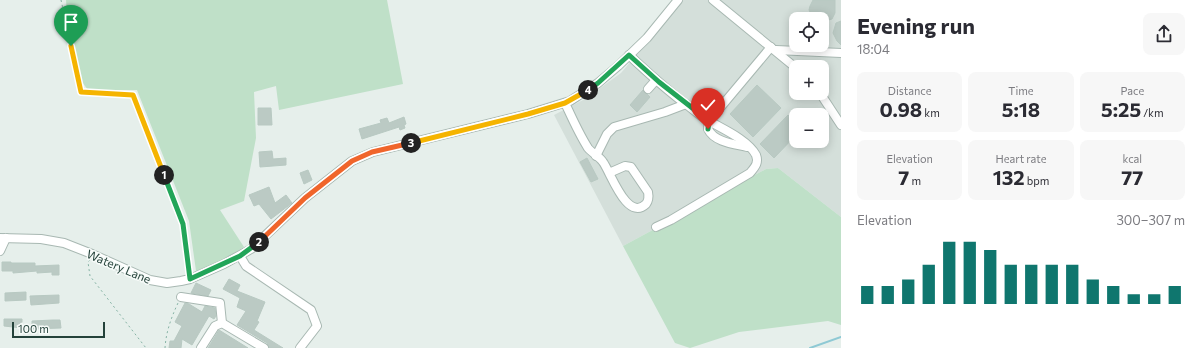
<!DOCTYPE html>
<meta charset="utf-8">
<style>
:root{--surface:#fff;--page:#f7f7f7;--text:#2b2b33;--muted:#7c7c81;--accent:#0f766e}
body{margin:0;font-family:Commissioner,sans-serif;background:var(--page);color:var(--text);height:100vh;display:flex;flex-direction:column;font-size:15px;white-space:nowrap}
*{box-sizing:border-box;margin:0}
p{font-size:13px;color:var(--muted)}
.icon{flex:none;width:22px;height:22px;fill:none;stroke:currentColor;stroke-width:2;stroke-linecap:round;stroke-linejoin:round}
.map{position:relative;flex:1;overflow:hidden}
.panel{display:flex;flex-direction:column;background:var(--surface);width:360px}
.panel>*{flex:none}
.tools{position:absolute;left:789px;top:12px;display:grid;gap:8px}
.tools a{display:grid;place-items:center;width:40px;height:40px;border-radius:8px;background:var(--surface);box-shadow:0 2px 10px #0003;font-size:20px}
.scale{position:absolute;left:12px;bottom:10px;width:93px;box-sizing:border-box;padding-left:4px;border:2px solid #24423a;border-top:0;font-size:11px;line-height:14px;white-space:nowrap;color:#24423a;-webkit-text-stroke:3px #f7fbf9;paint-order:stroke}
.pin{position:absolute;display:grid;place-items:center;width:34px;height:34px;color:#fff;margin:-41px -17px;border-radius:50% 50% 50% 0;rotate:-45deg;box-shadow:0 0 4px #0007}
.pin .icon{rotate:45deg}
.km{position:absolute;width:20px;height:20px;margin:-10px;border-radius:50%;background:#222;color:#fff;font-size:11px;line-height:20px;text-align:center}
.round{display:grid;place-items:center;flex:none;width:42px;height:42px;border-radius:8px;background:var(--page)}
.overview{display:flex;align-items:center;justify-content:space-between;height:68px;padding:0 16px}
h1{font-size:22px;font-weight:700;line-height:30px}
.stats{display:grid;grid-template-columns:repeat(3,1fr);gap:6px;height:68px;padding:4px 16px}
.stats div{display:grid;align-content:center;border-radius:8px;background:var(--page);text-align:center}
.stats b{font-size:20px;font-weight:700}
.stats small{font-size:11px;font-weight:400}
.stats p{font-size:11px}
.chart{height:112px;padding:8px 16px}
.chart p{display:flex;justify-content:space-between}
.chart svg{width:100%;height:72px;margin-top:4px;stroke:var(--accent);stroke-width:6}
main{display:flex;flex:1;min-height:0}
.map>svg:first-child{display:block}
.built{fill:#d4dfda;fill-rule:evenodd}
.green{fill:#bfe0c8}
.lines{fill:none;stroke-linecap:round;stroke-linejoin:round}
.stream{stroke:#8ec9d4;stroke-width:2}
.building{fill:#bbcac4;stroke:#b8c9c2}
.minor-casing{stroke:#a8b8b2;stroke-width:10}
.path{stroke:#86b3a5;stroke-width:1;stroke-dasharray:2 3;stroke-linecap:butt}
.minor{stroke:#fff;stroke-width:8}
.split-1-casing{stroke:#fff;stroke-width:8}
.split-2-casing{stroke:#fff;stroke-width:8}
.split-3-casing{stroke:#fff;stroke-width:8}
.split-4-casing{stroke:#fff;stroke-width:8}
.split-5-casing{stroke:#fff;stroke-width:8}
.split-1{stroke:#f5b400;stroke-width:5}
.split-2{stroke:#22a559;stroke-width:5}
.split-3{stroke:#f0652b;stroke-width:5}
.split-4{stroke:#f5b400;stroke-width:5}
.split-5{stroke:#22a559;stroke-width:5}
.labels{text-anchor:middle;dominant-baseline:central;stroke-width:3;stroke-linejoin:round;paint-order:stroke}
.street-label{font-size:12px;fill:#24423a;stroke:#f7fbf9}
</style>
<main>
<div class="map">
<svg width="841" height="348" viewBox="0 0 841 348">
<rect width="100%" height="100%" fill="#e6efeb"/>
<path class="built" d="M683,0H841V217L778,168L766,169L623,246L554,115L585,99L621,73ZM796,19H822V45H796ZM796,67H822V93H796ZM796,115H822V141H796Z"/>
<g class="green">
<path d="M66,0H387L403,84L279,110L276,86L254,92L256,138L244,201L220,210L244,247L221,261L196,271L189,221L137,90H88L82,82L67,15Z"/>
<path d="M778,168L841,217V325L828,321L739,332L690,348L675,343L623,246L766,169Z"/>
</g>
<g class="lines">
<path class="stream" d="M810,348L841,337"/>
</g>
<g class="building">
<path d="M813,0H835V13L832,19L822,22V19L813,18L809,10L810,6Z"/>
<path d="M841,21V45L837,41L833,33L836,23Z"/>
<path d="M757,85L781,108L753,137L730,114Z"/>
<path d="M643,90L650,97L637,112L630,105Z"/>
<path d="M258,108H271L272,125H258Z"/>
<path d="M788,115L796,123V135L774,158L760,144Z"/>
<path d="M404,117L406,124L404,125L405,128L400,130L399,127L362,139L359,129L381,123L380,120L387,118L389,123Z"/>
<path d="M272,151L273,159L286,158V165L260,167L259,152Z"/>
<path d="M587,158L598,179L591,182L580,162Z"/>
<path d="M308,170L312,180L304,184L300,173Z"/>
<path d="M269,187L275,203L286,195L292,203L271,219L259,204L254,206L249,195Z"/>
<path d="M2,262H11V263H35V266L59,265V275H52V272L37,273V271L13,273V271H2Z"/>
<path d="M229,279L240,285L237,291L265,302L257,321L259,322L254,330L283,348H269L267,343L237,325L246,311L237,307L240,298L223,289Z"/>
<path d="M196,283L211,290L208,296L191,293Z"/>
<path d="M26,292V300L5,301V293Z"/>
<path d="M59,295V303L31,305L30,296Z"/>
<path d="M185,303L189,304L202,312L205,306L215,308L216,316L214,319L209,316L192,345L182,339L181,348H169L170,341H174L182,326L175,322Z"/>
<path d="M4,319H22V328L4,326Z"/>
<path d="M53,320H60L61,328L32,329V321Z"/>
<path d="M219,330L248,348H208Z"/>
</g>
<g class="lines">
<defs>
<g id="minor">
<path d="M713,0L796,68"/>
<path d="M776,50L841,53"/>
<path d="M629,55C648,73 667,90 687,105C694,110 701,117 709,121C723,129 748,140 756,155C759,163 755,167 750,173L671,220L656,227"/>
<path d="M648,89L656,80"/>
<path d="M820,93L841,125"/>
<path d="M565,103C572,118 579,134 588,148C592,153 599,156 603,162C611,173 627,222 646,204C649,200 649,197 648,192L631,167L625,166L609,173"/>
<path d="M747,147C734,144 714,142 708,129L709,121L771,47"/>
<path d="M596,156L607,134L614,127L665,112L686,104"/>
<path d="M0,238L41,239L64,243L92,254L150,280L167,283L181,281L190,279L224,264L251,249L305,198L352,161L373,152L528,114L570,101L598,83L618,66L647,38L678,0"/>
<path d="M0,251L6,238"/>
<path d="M240,256L246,266L311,310L317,326L300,348"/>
<path d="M181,297L220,303L222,323"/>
<path d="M201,348L215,326L222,323L264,348"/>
</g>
</defs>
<use href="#minor" class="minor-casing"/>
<g class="path">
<path d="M61,0L81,92L133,95L183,224L189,271"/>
<path d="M90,260L88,262L90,276L146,348"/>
<path d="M165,348C166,332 171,318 178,303"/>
</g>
<use href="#minor" class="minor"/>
</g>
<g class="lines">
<defs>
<path id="split-1" d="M71,46L81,92L133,95L164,175"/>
<path id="split-2" d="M164,175L183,224L190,279L240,256L259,242"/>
<path id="split-3" d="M259,242L305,198L352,161L372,152L411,143"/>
<path id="split-4" d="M411,143L528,114L565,103L588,90"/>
<path id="split-5" d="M588,90L598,83L629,55L659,82L709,121L708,129"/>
</defs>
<use href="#split-1" class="split-1-casing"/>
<use href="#split-2" class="split-2-casing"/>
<use href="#split-3" class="split-3-casing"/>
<use href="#split-4" class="split-4-casing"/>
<use href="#split-5" class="split-5-casing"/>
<use href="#split-1" class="split-1"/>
<use href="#split-2" class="split-2"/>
<use href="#split-3" class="split-3"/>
<use href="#split-4" class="split-4"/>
<use href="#split-5" class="split-5"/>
</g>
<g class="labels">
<g class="street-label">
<text transform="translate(119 266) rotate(23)">Watery Lane</text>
</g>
</g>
</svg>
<div class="tools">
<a><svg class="icon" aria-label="locate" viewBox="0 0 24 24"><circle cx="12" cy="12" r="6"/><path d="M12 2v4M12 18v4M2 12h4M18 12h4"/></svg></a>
<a>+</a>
<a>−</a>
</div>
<div class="scale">100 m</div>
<div class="pin" style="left:71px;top:46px;background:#1e9e55"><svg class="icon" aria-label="arrive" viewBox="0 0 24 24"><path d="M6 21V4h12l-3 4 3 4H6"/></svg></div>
<div class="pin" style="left:708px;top:129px;background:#d93025"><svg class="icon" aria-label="check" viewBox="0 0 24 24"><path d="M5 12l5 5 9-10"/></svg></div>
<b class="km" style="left:164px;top:175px">1</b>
<b class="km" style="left:259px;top:242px">2</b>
<b class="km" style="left:411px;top:143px">3</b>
<b class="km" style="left:588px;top:90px">4</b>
</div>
<section class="panel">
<div class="overview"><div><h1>Evening run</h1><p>18:04</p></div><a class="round"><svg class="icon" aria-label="share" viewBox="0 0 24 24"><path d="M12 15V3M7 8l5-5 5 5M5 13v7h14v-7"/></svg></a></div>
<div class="stats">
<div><p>Distance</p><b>0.98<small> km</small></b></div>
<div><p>Time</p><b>5:18</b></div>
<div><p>Pace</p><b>5:25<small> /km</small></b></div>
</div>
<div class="stats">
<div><p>Elevation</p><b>7<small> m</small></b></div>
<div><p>Heart rate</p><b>132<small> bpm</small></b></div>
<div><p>kcal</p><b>77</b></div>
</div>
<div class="chart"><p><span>Elevation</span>300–307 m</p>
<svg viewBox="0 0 160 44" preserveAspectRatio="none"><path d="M5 44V33M15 44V33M25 44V29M35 44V20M45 44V6M55 44V6M65 44V11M75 44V20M85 44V20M95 44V20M105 44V20M115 44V29M125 44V33M135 44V38M145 44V38M155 44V33"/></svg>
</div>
</section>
</main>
